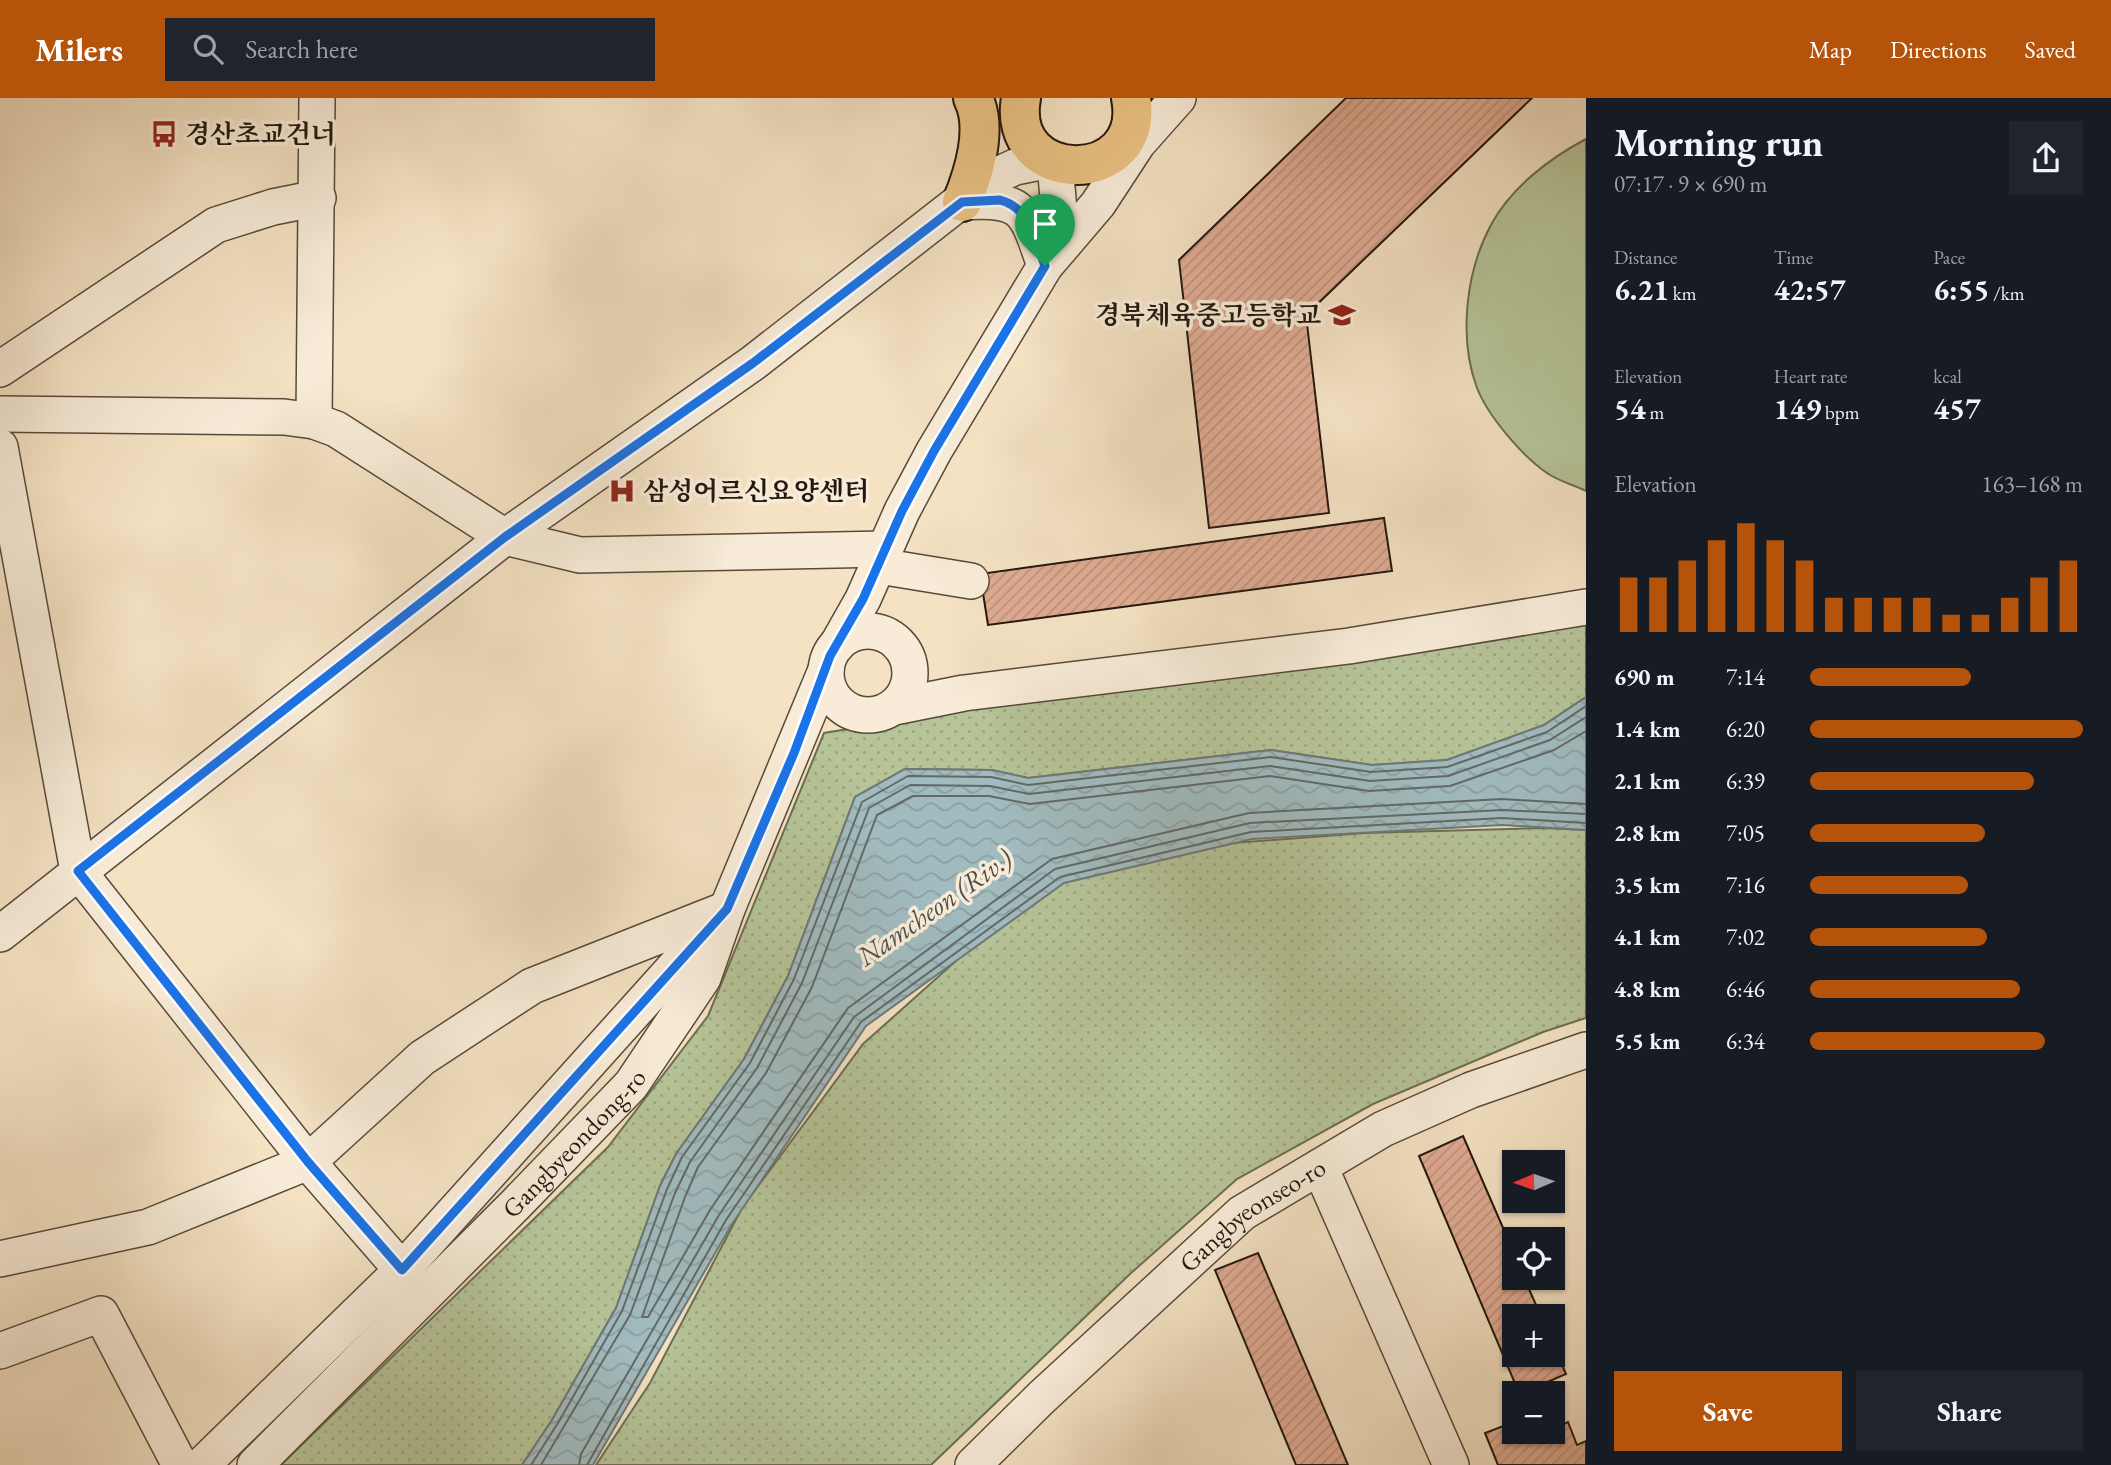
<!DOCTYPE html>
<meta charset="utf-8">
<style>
:root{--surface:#171b24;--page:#20242c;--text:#f1f3f6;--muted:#9ea1a6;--accent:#b45309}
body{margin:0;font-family:"EB Garamond","Noto Serif KR",serif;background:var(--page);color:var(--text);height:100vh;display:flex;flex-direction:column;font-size:26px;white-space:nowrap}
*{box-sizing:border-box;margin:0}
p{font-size:23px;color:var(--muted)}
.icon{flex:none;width:38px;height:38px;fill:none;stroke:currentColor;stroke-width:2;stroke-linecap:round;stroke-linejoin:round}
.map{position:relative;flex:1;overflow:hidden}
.drawer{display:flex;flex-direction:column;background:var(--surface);width:525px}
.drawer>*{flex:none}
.needle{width:46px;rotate:268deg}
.controls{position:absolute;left:1502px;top:1052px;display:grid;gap:14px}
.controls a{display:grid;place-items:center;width:63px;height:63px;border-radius:0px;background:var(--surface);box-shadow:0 2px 5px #0004;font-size:35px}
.pin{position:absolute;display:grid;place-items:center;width:60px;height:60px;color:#fff;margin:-72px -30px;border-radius:50% 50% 50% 0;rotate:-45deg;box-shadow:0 0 7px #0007}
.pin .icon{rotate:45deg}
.round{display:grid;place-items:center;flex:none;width:74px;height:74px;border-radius:0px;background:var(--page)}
.overview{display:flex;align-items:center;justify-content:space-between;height:119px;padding:0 28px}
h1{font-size:38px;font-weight:700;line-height:52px}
.stats{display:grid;grid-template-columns:repeat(3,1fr);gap:10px;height:119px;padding:7px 28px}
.stats div{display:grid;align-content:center}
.stats b{font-size:30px;font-weight:700}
.stats small{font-size:19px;font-weight:400}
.stats p{font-size:19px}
.chart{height:196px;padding:14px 28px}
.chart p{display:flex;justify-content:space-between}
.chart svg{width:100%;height:126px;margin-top:7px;stroke:var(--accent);stroke-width:6}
.cta{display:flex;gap:14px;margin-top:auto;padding:14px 28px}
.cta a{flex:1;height:80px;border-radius:0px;background:var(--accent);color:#fff;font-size:28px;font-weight:700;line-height:80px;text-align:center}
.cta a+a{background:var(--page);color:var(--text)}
ul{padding:0 28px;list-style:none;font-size:23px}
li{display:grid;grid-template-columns:112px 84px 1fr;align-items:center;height:52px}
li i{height:18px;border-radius:9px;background:var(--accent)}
header{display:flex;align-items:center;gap:42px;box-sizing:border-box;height:98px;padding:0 35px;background:var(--accent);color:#fff}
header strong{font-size:33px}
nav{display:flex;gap:38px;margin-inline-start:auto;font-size:24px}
.search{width:490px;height:63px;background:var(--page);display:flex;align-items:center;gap:18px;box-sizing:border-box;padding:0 24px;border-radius:0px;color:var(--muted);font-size:26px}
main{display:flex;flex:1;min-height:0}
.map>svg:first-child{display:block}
.park{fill:url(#park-dots);stroke:#6c6e53;stroke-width:2}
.pitch{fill:#b6c498;stroke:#6c6e53;stroke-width:2}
.water{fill:url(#water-waves);stroke:#6f7978;stroke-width:2}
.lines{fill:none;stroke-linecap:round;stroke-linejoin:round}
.shore{stroke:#626966;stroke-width:2}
.building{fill:url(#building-hatch);stroke:#23170e;stroke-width:2}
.minor-casing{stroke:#574a3b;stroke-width:38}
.major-casing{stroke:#23170e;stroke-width:42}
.minor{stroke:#f8ecd8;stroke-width:35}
.major{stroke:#eac182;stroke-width:38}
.route-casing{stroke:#fff;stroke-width:14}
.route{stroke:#1a73e8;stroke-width:9}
.labels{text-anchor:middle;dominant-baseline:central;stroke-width:7;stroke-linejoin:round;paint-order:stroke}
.poi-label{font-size:26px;font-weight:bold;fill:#23170e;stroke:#f8ecd8;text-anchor:start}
.street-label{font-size:26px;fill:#23170e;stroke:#f8ecd8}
.water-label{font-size:28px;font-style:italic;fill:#4f504c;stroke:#f8ecd8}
</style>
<header>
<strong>Milers</strong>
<div class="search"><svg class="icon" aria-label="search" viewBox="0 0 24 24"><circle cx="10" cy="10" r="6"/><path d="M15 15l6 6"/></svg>Search here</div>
<nav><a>Map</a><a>Directions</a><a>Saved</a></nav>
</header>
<main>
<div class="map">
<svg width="1586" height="1367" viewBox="0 0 1586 1367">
<defs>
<pattern id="park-dots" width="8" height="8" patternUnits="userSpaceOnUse" patternTransform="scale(1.75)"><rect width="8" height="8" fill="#b6c498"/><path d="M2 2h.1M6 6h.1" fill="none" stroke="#9ca882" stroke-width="1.8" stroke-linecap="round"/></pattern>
<pattern id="water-waves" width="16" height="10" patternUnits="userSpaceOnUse" patternTransform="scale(1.75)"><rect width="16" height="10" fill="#a1bbbf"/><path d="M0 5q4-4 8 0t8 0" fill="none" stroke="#8aa0a3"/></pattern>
<pattern id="building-hatch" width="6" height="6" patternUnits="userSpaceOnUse" patternTransform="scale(1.75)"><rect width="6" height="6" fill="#dfab92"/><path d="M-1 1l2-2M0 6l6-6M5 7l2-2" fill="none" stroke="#bf927d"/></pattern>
</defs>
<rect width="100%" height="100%" fill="#f4e2c3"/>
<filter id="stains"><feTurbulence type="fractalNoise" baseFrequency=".00286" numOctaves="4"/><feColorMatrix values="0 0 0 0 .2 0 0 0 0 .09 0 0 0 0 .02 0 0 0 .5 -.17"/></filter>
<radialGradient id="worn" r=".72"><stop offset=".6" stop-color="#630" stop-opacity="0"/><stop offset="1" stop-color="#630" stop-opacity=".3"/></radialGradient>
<g class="park">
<path d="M1586,509V599L1544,627L1447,662L1372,667L1271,652L1028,680L992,672L905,671L855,699L788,878L744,961L676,1056L660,1088L616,1210L552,1322L522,1367H281L608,1049L708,918L824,635Z"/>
<path d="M1545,730L1586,732V920L1543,934L1373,1006L1237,1081L1130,1176L931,1367H596L650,1285L742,1110L863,946L957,862L1064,784L1232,745L1365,735Z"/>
</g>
<path class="pitch" d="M1586,41V393C1574,387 1558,383 1547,375C1522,358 1488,318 1477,290C1458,239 1466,172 1492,125C1512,89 1550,60 1586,41Z"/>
<path class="water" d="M1586,599V732L1502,727L1252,741L1064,785L866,928L732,1126L593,1367H522L552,1322L616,1210L660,1088L676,1056L744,961L788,878L855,699L905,671L992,672L1028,680L1271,652L1372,667L1447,662L1544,627Z"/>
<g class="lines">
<g class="shore">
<path d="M1586,633L1554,652L1450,688L1369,693L1270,678L1030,706L989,698H913L877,717L812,889L766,975L698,1069L685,1099L642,1219H648L710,1112L848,910L1052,761L1249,715L1502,701L1586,706"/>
<path d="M531,1367L558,1325L622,1213L667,1091L682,1059L750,965L794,881L862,704L908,678L991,679L1028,687L1271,659L1371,674L1447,669L1547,634L1586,608"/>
<path d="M541,1367L630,1217L675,1095L690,1064L757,970L802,885L869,710L910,687L990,688L1029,696L1270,668L1370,683L1448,678L1550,642L1586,619"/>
<path d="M579,1367L581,1356L719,1117L854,919L1055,771L1250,725L1502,712L1586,716"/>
<path d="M587,1367L726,1122L861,924L1060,779L1251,734L1502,720L1586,725"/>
</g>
</g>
<g class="building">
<path d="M1346,0H1532L1306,217L1329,415L1209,430L1179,162Z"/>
<path d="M1384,420L1392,473L988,527L980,476Z"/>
<path d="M1463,1038L1514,1155V1180H1524L1541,1218H1514V1256H1552V1244L1566,1276L1522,1295H1519L1419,1058Z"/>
<path d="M1258,1155L1348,1367H1296L1215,1172Z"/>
<path d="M1514,1324V1334H1525L1528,1340L1552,1334V1331L1568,1324L1577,1347L1586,1343V1367H1498L1485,1335Z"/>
</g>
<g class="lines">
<defs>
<g id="minor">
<path d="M962,104C1025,99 1026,113 1045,168"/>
<path d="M1047,158L1059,113L1055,65"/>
<path d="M0,271L216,127L273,109L318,100"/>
<path d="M0,316L284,319L314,323L336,331L505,439L580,457L885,451"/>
<path d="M314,323L317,0"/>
<path d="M0,349L78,773L308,1064L148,1129L0,1161"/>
<path d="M879,468L971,483"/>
<circle cx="868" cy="575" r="42"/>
<path d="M837,547L863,501L902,413L934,353L1045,168L1098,106L1138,45L1178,0"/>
<path d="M894,609L964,595L1349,548L1586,509"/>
<path d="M0,836L505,439L753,265L989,81L1015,69L1050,62"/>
<path d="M1320,1069L1451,1367"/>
<path d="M0,1253L101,1216L180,1367"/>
<path d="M202,1367L402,1172L727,811L532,888L422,960L308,1064L402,1172"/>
<path id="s1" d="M255,1367L516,1106L631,987L703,880L727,811L826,572"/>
<path id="s2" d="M973,1367L1042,1299L1242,1115L1383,1031L1471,992L1586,952"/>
</g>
<g id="major">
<path d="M1021,0C1005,90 1148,89 1131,0"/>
<path d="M962,104C974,75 988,30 973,0"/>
</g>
</defs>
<use href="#minor" class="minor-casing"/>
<use href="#major" class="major-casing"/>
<use href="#minor" class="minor"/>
<use href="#major" class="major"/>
</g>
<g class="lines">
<defs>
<path id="route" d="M1000,102C1030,110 1036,142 1045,168L934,353L902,413L863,501L830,558L794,655L727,811L402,1172L308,1064L78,773L505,439L753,265L962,104Z"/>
</defs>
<use href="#route" class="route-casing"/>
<use href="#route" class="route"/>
</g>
<defs>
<symbol id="bus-bare" viewBox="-9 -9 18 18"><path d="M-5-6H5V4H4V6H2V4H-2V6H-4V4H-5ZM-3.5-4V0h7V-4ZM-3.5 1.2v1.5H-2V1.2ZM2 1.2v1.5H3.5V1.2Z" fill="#8f2418" stroke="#f8ecd8" stroke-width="2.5" paint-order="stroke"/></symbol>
<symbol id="school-bare" viewBox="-9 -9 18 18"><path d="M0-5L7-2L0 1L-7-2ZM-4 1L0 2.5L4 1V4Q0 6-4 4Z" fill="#8f2418" stroke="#f8ecd8" stroke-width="2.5" paint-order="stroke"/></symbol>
<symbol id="hospital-bare" viewBox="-9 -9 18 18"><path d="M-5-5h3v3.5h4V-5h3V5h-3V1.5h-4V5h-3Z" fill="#8f2418" stroke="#f8ecd8" stroke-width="2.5" paint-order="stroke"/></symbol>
</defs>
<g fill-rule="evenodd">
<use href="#bus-bare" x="145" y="17" width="38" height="38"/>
<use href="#school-bare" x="1323" y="198" width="38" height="38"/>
<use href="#hospital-bare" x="603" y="374" width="38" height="38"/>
</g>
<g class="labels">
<g class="poi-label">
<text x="185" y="36">경산초교건너</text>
<text x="1321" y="217" text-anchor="end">경북체육중고등학교</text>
<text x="643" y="393">삼성어르신요양센터</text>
</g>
<g class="street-label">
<text stroke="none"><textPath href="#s1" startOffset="453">Gangbyeondong-ro</textPath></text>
<text stroke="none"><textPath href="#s2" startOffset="376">Gangbyeonseo-ro</textPath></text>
</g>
<g class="water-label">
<text transform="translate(934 809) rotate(-35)">Namcheon (Riv.)</text>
</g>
</g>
<rect width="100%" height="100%" filter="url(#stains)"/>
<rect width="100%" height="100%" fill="url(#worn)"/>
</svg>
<div class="controls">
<a><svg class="needle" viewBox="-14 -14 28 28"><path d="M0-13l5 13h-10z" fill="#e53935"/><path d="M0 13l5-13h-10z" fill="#9ea1a6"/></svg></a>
<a><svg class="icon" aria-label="locate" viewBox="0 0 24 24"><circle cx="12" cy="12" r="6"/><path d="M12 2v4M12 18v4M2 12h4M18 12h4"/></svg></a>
<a>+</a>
<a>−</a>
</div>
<div class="pin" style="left:1045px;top:168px;background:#1e9e55"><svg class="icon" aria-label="arrive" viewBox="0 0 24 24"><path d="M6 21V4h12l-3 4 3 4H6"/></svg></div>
</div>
<section class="drawer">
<div class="overview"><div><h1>Morning run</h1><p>07:17 · 9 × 690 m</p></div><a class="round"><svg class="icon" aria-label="share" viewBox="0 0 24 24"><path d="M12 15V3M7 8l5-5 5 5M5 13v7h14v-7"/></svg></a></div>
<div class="stats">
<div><p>Distance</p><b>6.21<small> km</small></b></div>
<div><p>Time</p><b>42:57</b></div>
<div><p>Pace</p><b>6:55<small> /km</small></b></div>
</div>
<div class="stats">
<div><p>Elevation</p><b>54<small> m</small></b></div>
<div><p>Heart rate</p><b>149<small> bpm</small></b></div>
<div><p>kcal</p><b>457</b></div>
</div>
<div class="chart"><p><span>Elevation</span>163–168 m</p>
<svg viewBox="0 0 160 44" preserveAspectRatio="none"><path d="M5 44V25M15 44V25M25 44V19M35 44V12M45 44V6M55 44V12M65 44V19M75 44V32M85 44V32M95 44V32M105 44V32M115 44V38M125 44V38M135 44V32M145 44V25M155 44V19"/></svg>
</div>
<ul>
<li><b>690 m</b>7:14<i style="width:59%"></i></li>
<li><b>1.4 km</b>6:20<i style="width:100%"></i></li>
<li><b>2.1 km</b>6:39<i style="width:82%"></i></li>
<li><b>2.8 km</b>7:05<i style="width:64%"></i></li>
<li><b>3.5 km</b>7:16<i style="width:58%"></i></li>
<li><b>4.1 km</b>7:02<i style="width:65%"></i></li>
<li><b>4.8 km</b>6:46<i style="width:77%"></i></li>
<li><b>5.5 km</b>6:34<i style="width:86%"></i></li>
</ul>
<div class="cta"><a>Save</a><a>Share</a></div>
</section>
</main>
